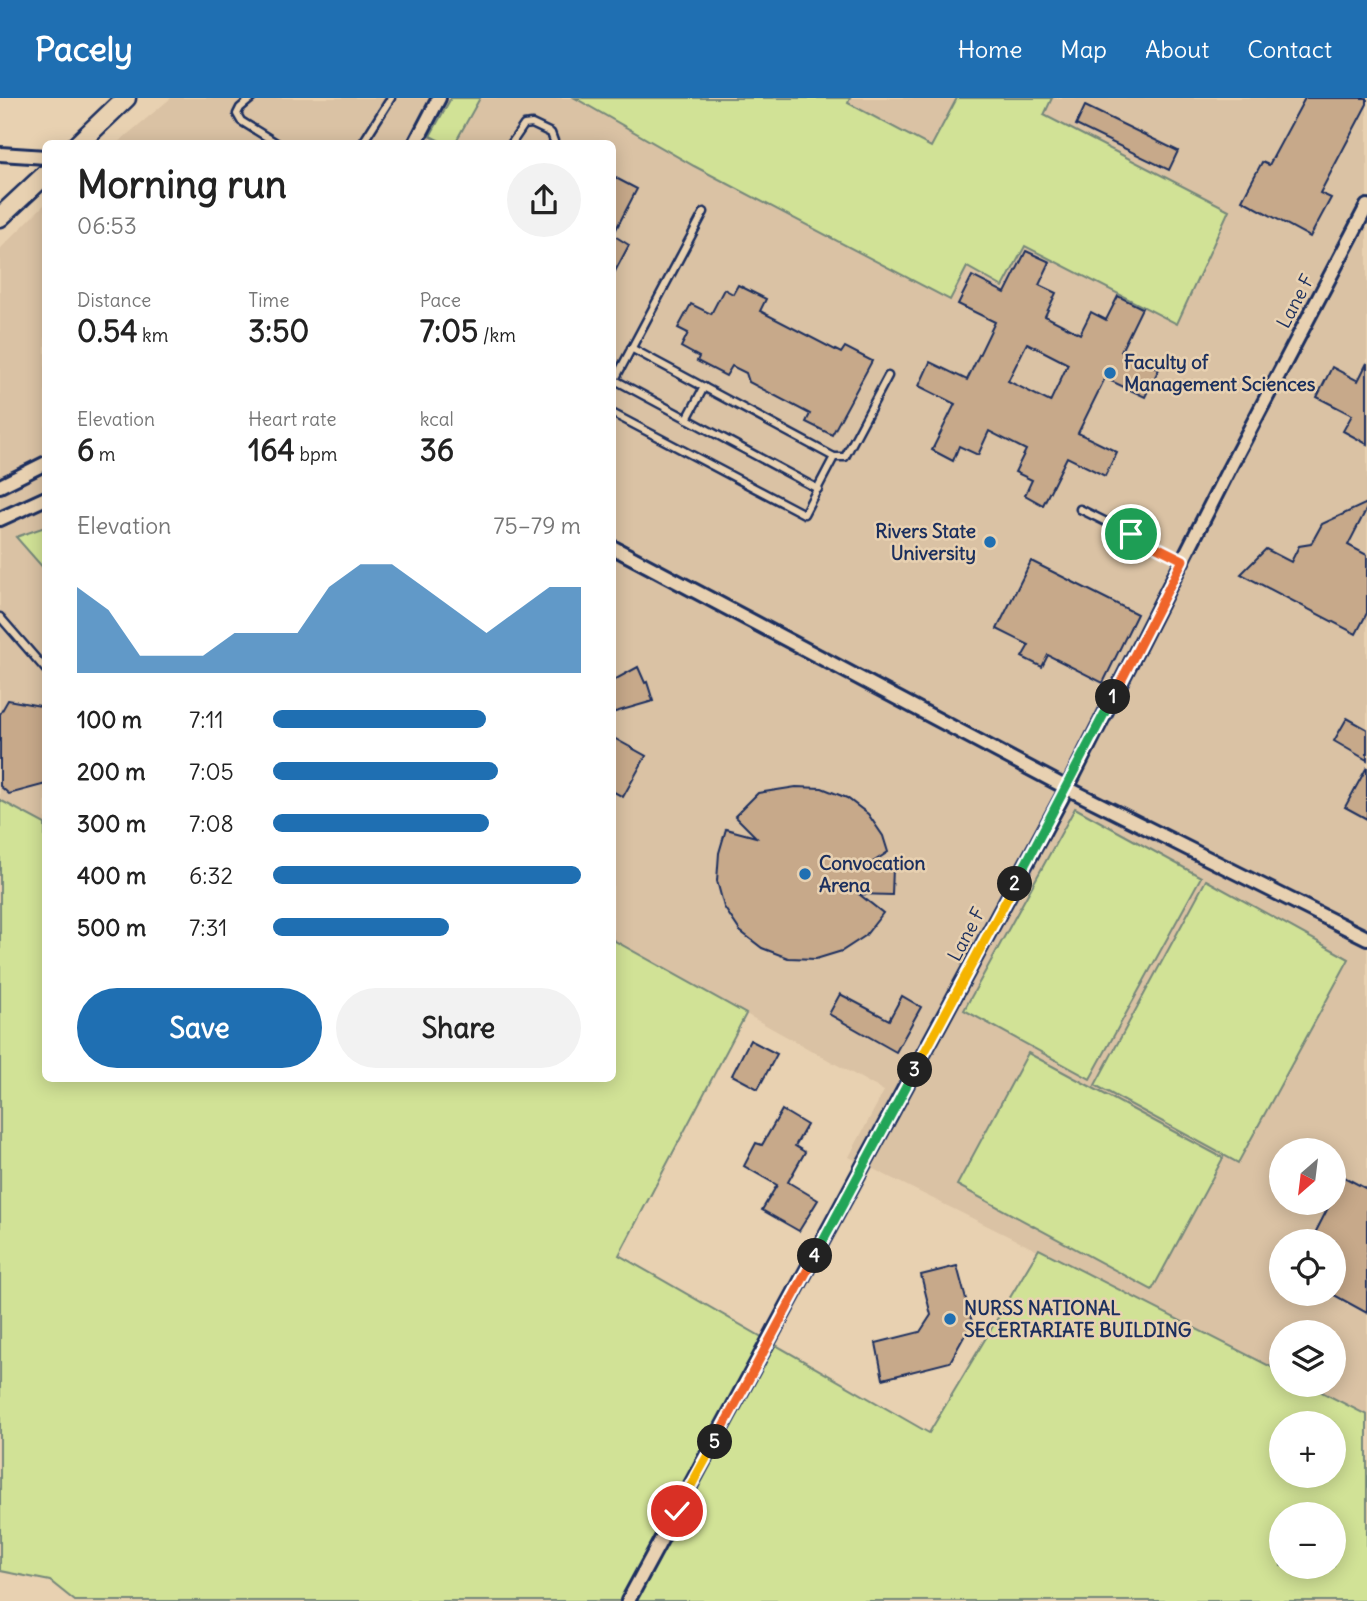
<!DOCTYPE html>
<meta charset="utf-8">
<style>
:root{--surface:#fff;--page:#f2f2f2;--text:#222;--muted:#767676;--accent:#1f6fb2}
body{margin:0;font-family:Delius,sans-serif;background:var(--page);color:var(--text);height:100vh;display:flex;flex-direction:column;font-size:26px;white-space:nowrap}
*{box-sizing:border-box;margin:0}
p{font-size:23px;color:var(--muted)}
.icon{flex:none;width:38px;height:38px;fill:none;stroke:currentColor;stroke-width:2;stroke-linecap:round;stroke-linejoin:round}
.map{position:relative;flex:1;overflow:hidden}
.details{position:absolute;left:42px;top:42px;width:574px;height:942px;display:flex;flex-direction:column;background:var(--surface);border-radius:10px;box-shadow:0 4px 18px #0003}
.details>*{flex:none}
.needle{width:46px;rotate:208deg}
.buttons{position:absolute;left:1269px;top:1040px;display:grid;gap:14px}
.buttons a{display:grid;place-items:center;width:77px;height:77px;border-radius:50%;background:var(--surface);box-shadow:0 4px 18px #0003;font-size:35px}
.pin{position:absolute;display:grid;place-items:center;width:60px;height:60px;color:#fff;margin:-30px;border:4px solid #fff;border-radius:50%;box-shadow:0 2px 7px #0007}
.km{position:absolute;width:35px;height:35px;margin:-18px;border-radius:50%;background:#222;color:#fff;font-size:19px;line-height:35px;text-align:center}
.round{display:grid;place-items:center;flex:none;width:74px;height:74px;border-radius:37px;background:var(--page)}
.head{display:flex;align-items:center;justify-content:space-between;height:119px;padding:0 35px}
h1{font-size:38px;font-weight:700;line-height:52px}
.metrics{display:grid;grid-template-columns:repeat(3,1fr);gap:10px;height:119px;padding:7px 35px}
.metrics div{display:grid;align-content:center}
.metrics b{font-size:30px;font-weight:700}
.metrics small{font-size:19px;font-weight:400}
.metrics p{font-size:19px}
.chart{height:196px;padding:14px 35px}
.chart p{display:flex;justify-content:space-between}
.chart svg{width:100%;height:126px;margin-top:7px;fill:var(--accent);opacity:.7}
.button{display:flex;gap:14px;margin-top:auto;padding:14px 35px}
.button a{flex:1;height:80px;border-radius:42px;background:var(--accent);color:#fff;font-size:28px;font-weight:700;line-height:80px;text-align:center}
.button a+a{background:var(--page);color:var(--text)}
ul{padding:0 35px;list-style:none;font-size:23px}
li{display:grid;grid-template-columns:112px 84px 1fr;align-items:center;height:52px}
li i{height:18px;border-radius:9px;background:var(--accent)}
header{display:flex;align-items:center;gap:42px;box-sizing:border-box;height:98px;padding:0 35px;background:var(--accent);color:#fff}
header strong{font-size:33px}
nav{display:flex;gap:38px;margin-inline-start:auto;font-size:24px}
.map>svg:first-child{display:block}
.built{fill:#dac2a4;fill-rule:evenodd}
.green{fill:#d1e296;stroke:#76887a;stroke-width:2;fill-rule:evenodd}
.building{fill:#c7a98a;stroke:#1b2f5e;stroke-width:2;fill-rule:evenodd}
.lines{fill:none;stroke-linecap:round;stroke-linejoin:round}
.lane-casing{stroke:#1b2f5e;stroke-width:11}
.street-casing{stroke:#1b2f5e;stroke-width:18}
.secondary-casing{stroke:#1b2f5e;stroke-width:23}
.lane{stroke:#e8d1b1;stroke-width:6}
.street{stroke:#e8d1b1;stroke-width:12}
.secondary{stroke:#e8d1b1;stroke-width:18}
.split-1-casing{stroke:#fff;stroke-width:14}
.split-2-casing{stroke:#fff;stroke-width:14}
.split-3-casing{stroke:#fff;stroke-width:14}
.split-4-casing{stroke:#fff;stroke-width:14}
.split-5-casing{stroke:#fff;stroke-width:14}
.split-6-casing{stroke:#fff;stroke-width:14}
.split-1{stroke:#f0652b;stroke-width:9}
.split-2{stroke:#22a559;stroke-width:9}
.split-3{stroke:#f5b400;stroke-width:9}
.split-4{stroke:#22a559;stroke-width:9}
.split-5{stroke:#f0652b;stroke-width:9}
.split-6{stroke:#f5b400;stroke-width:9}
.poi-dot{fill:#1f6fb2;stroke:#e8d1b1;stroke-width:2.5}
.labels{text-anchor:middle;dominant-baseline:central;stroke-width:5;stroke-linejoin:round;paint-order:stroke}
.street-label{font-size:19px;fill:#1b2f5e;stroke:#e8d1b1}
.poi-label{font-size:19px;font-weight:bold;fill:#1b2f5e;stroke:#e8d1b1;text-anchor:start}
</style>
<header>
<strong>Pacely</strong>
<nav><a>Home</a><a>Map</a><a>About</a><a>Contact</a></nav>
</header>
<div class="map">
<svg width="1367" height="1503" viewBox="0 0 1367 1503">
<rect width="100%" height="100%" fill="#e8d1b1"/>
<filter id="ink" filterUnits="userSpaceOnUse"><feTurbulence type="fractalNoise" baseFrequency=".0143" numOctaves="2"/><feDisplacementMap in="SourceGraphic" scale="14" xChannelSelector="R" yChannelSelector="G"/><feConvolveMatrix kernelMatrix="1 2 1 2 8 2 1 2 1" color-interpolation-filters="sRGB"/></filter>
<g filter="url(#ink)">
<g class="built">
<path d="M171,0H1367V1317L1306,1286H1334V1234H1281V1274L849,1059L884,993L613,842L612,46H116ZM1281,1052H1334V1104H1281ZM1281,1143H1334V1195H1281Z"/>
<path d="M45,106V726L0,701V151Z"/>
</g>
<g class="green">
<path d="M451,0H480L455,45H444L430,38Z"/>
<path d="M575,0H850L848,5L931,49L957,0H1052L1044,17L1229,112L1177,226L1025,148L1003,189L967,169L950,202L694,68Z"/>
<path d="M45,429H46L45,472L16,439Z"/>
<path d="M0,702L45,726L46,980H612L613,842L746,916L619,1157L929,1335L1039,1151L1281,1274V1286H1306L1367,1317V1503H75L50,1483L0,1473ZM1281,1325H1334V1377H1281ZM1281,1416H1334V1468H1281Z"/>
<path d="M1075,710L1201,779L1090,981L964,912Z"/>
<path d="M1206,782L1349,861L1238,1065L1095,987Z"/>
<path d="M1028,955L1223,1060L1152,1192L957,1087Z"/>
</g>
<g class="building">
<path d="M1305,0H1367V6L1320,95L1331,100L1310,139L1242,102L1262,64L1269,67Z"/>
<path d="M1085,8L1178,53L1169,72L1076,27Z"/>
<path d="M612,78L637,91L613,137L629,147L612,179Z"/>
<path d="M1026,153L1050,164L1039,187L1056,195L1045,218L1080,236L1091,214L1106,222L1118,198L1142,210L1121,253L1159,271L1145,299L1105,280L1078,335L1117,354L1105,378L1067,359L1043,407L1025,397L1032,382L1015,374L1026,352L989,333L978,357L959,348L953,363L932,352L955,306L919,288L930,264L967,282L995,224L958,206L972,178L1005,195ZM1027,245L1068,266L1050,304L1008,283Z"/>
<path d="M738,187L766,201L760,213L841,255L845,249L872,263L832,337L806,324L810,316L749,284L746,275L732,268L726,278L697,263L699,259L681,249L688,235L678,230L691,206L711,216L724,191L733,196Z"/>
<path d="M1367,265V346L1343,333L1352,317L1317,299L1332,269L1358,283Z"/>
<path d="M1367,405V410L1348,447L1367,457V515L1356,536L1241,476L1266,451L1291,464L1299,448L1311,446L1322,426Z"/>
<path d="M1031,463L1137,516L1103,585L1048,557L1042,569L1022,559L1029,547L997,531Z"/>
<path d="M638,569L645,585L647,584L653,603L612,615V583Z"/>
<path d="M8,602L46,609V686L9,696L0,688V616Z"/>
<path d="M1347,620L1367,631V662L1334,643Z"/>
<path d="M612,639L646,658L623,699L612,693Z"/>
<path d="M1367,669V721L1345,709Z"/>
<path d="M796,689L822,690L847,700L868,716L883,738L888,754L867,768L893,769L892,797L859,796L883,815L865,838L842,853L816,861L788,860L762,850L740,833L724,809L717,783L719,755L726,731L756,739L735,718L758,695Z"/>
<path d="M840,896L889,922L902,898L921,909L896,954L829,916Z"/>
<path d="M750,942L777,956L758,991L732,977Z"/>
<path d="M782,1012L807,1027L795,1048L805,1054L788,1084L818,1102L799,1133L762,1112L777,1087L744,1068L756,1045L762,1047Z"/>
<path d="M1344,1079L1367,1091V1215L1334,1197V1143H1311L1331,1104H1334V1099Z"/>
<path d="M957,1168L972,1224L950,1264L883,1281L876,1245L920,1234L931,1217L921,1177Z"/>
</g>
<g class="lines">
<defs>
<g id="lane">
<path d="M252,0L240,10L237,16L241,23L278,46"/>
<path d="M362,46L391,0"/>
<path d="M511,46L524,27L532,26L551,35L555,46"/>
<path d="M631,250L834,359H845L888,278"/>
<path d="M615,282L818,391"/>
<path d="M612,287L704,114"/>
<path d="M612,315L804,416L834,359"/>
<path d="M687,321L704,289"/>
<path d="M1080,411L1183,462"/>
<path d="M0,519L46,572"/>
</g>
<g id="street">
<path d="M415,46L439,0"/>
<path d="M0,56L46,59"/>
<path d="M0,388L46,365"/>
<path d="M0,421L46,400"/>
<path d="M612,449L1067,690L1367,840"/>
<path d="M628,1503L1067,690L1228,373L1367,108"/>
</g>
<g id="secondary">
<path d="M78,46L126,0"/>
<path d="M0,119L46,76"/>
</g>
</defs>
<use href="#lane" class="lane-casing"/>
<use href="#street" class="street-casing"/>
<use href="#secondary" class="secondary-casing"/>
<use href="#lane" class="lane"/>
<use href="#street" class="street"/>
<use href="#secondary" class="secondary"/>
</g>
</g>
<g class="lines" filter="url(#ink)">
<defs>
<path id="split-1" d="M1113,599L1183,462L1131,436"/>
<path id="split-2" d="M1015,786L1113,599"/>
<path id="split-3" d="M915,972L1015,786"/>
<path id="split-4" d="M815,1158L915,972"/>
<path id="split-5" d="M715,1344L815,1158"/>
<path id="split-6" d="M677,1413L715,1344"/>
</defs>
<use href="#split-1" class="split-1-casing"/>
<use href="#split-2" class="split-2-casing"/>
<use href="#split-3" class="split-3-casing"/>
<use href="#split-4" class="split-4-casing"/>
<use href="#split-5" class="split-5-casing"/>
<use href="#split-6" class="split-6-casing"/>
<use href="#split-1" class="split-1"/>
<use href="#split-2" class="split-2"/>
<use href="#split-3" class="split-3"/>
<use href="#split-4" class="split-4"/>
<use href="#split-5" class="split-5"/>
<use href="#split-6" class="split-6"/>
</g>
<g class="poi-dot">
<circle cx="1110" cy="275" r="7"/>
<circle cx="990" cy="444" r="7"/>
<circle cx="805" cy="776" r="7"/>
<circle cx="950" cy="1221" r="7"/>
</g>
<g class="labels">
<g class="street-label">
<text transform="translate(1295 203) rotate(-62)">Lane F</text>
<text transform="translate(966 836) rotate(-62)">Lane F</text>
</g>
<g class="poi-label">
<text x="1124" y="264">Faculty of<tspan x="1124" dy="22">Management Sciences</tspan></text>
<text x="976" y="433" text-anchor="end">Rivers State<tspan x="976" dy="22">University</tspan></text>
<text x="819" y="765">Convocation<tspan x="819" dy="22">Arena</tspan></text>
<text x="964" y="1210">NURSS NATIONAL<tspan x="964" dy="22">SECERTARIATE BUILDING</tspan></text>
</g>
</g>
</svg>
<div class="buttons">
<a><svg class="needle" viewBox="-14 -14 28 28"><path d="M0-13l5 13h-10z" fill="#e53935"/><path d="M0 13l5-13h-10z" fill="#767676"/></svg></a>
<a><svg class="icon" aria-label="locate" viewBox="0 0 24 24"><circle cx="12" cy="12" r="6"/><path d="M12 2v4M12 18v4M2 12h4M18 12h4"/></svg></a>
<a><svg class="icon" aria-label="layers" viewBox="0 0 24 24"><path d="M12 4l9 5-9 5-9-5zM3 14l9 5 9-5"/></svg></a>
<a>+</a>
<a>−</a>
</div>
<div class="pin" style="left:1131px;top:436px;background:#1e9e55"><svg class="icon" aria-label="arrive" viewBox="0 0 24 24"><path d="M6 21V4h12l-3 4 3 4H6"/></svg></div>
<div class="pin" style="left:677px;top:1413px;background:#d93025"><svg class="icon" aria-label="check" viewBox="0 0 24 24"><path d="M5 12l5 5 9-10"/></svg></div>
<b class="km" style="left:1113px;top:599px">1</b>
<b class="km" style="left:1015px;top:786px">2</b>
<b class="km" style="left:915px;top:972px">3</b>
<b class="km" style="left:815px;top:1158px">4</b>
<b class="km" style="left:715px;top:1344px">5</b>
<section class="details">
<div class="head"><div><h1>Morning run</h1><p>06:53</p></div><a class="round"><svg class="icon" aria-label="share" viewBox="0 0 24 24"><path d="M12 15V3M7 8l5-5 5 5M5 13v7h14v-7"/></svg></a></div>
<div class="metrics">
<div><p>Distance</p><b>0.54<small> km</small></b></div>
<div><p>Time</p><b>3:50</b></div>
<div><p>Pace</p><b>7:05<small> /km</small></b></div>
</div>
<div class="metrics">
<div><p>Elevation</p><b>6<small> m</small></b></div>
<div><p>Heart rate</p><b>164<small> bpm</small></b></div>
<div><p>kcal</p><b>36</b></div>
</div>
<div class="chart"><p><span>Elevation</span>75–79 m</p>
<svg viewBox="0 0 160 44" preserveAspectRatio="none"><path d="M0 44V14L10 22L20 38L30 38L40 38L50 30L60 30L70 30L80 14L90 6L100 6L110 14L120 22L130 30L140 22L150 14L160 14V44z"/></svg>
</div>
<ul>
<li><b>100 m</b>7:11<i style="width:69%"></i></li>
<li><b>200 m</b>7:05<i style="width:73%"></i></li>
<li><b>300 m</b>7:08<i style="width:70%"></i></li>
<li><b>400 m</b>6:32<i style="width:100%"></i></li>
<li><b>500 m</b>7:31<i style="width:57%"></i></li>
</ul>
<div class="button"><a>Save</a><a>Share</a></div>
</section>
</div>
